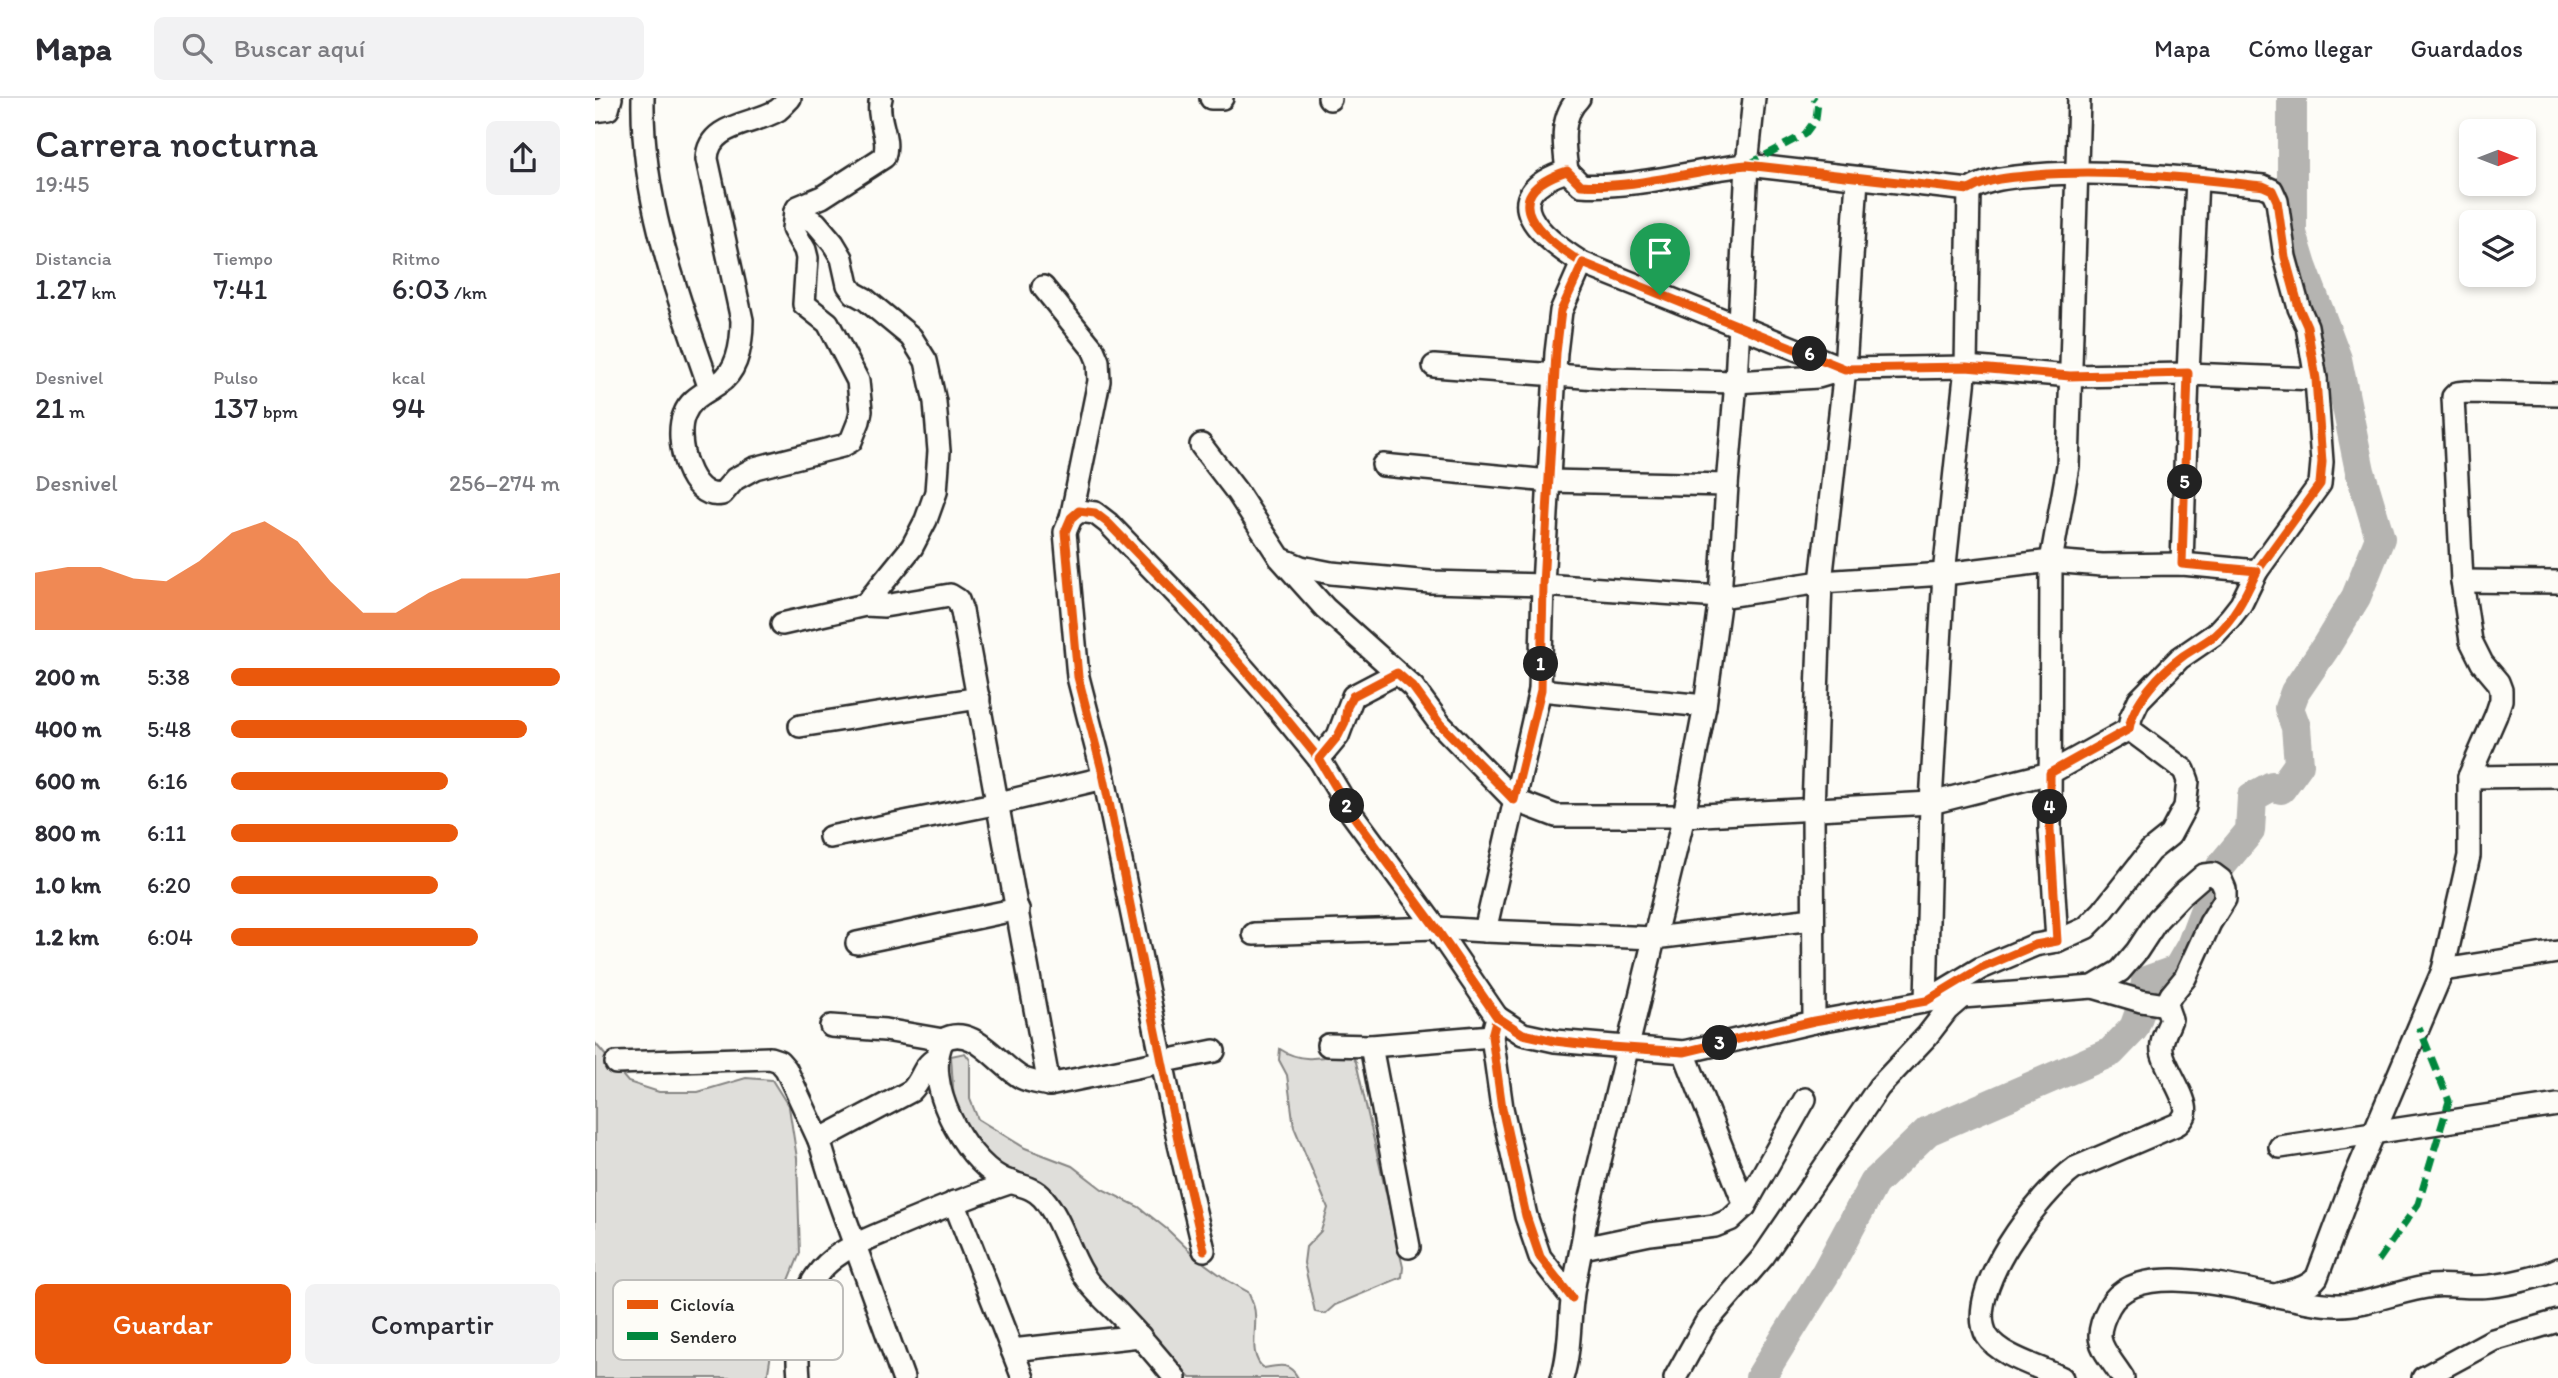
<!DOCTYPE html>
<html lang="es">
<meta charset="utf-8">
<style>
:root{--surface:#fff;--page:#f2f2f3;--text:#2b2b33;--muted:#7c7c81;--line:#e1e1e2;--accent:#ea580c}
body{margin:0;font-family:Itim,sans-serif;background:var(--page);color:var(--text);height:100vh;display:flex;flex-direction:column;font-size:26px;white-space:nowrap}
*{box-sizing:border-box;margin:0}
p{font-size:23px;color:var(--muted)}
.icon{flex:none;width:38px;height:38px;fill:none;stroke:currentColor;stroke-width:2;stroke-linecap:round;stroke-linejoin:round}
.map{position:relative;flex:1;overflow:hidden}
.drawer{display:flex;flex-direction:column;background:var(--surface);width:595px}
.drawer>*{flex:none}
.needle{width:46px;rotate:90deg}
.buttons{position:absolute;left:1864px;top:21px;display:grid;gap:14px}
.buttons a{display:grid;place-items:center;width:77px;height:77px;border-radius:10px;background:var(--surface);box-shadow:0 4px 10px #0003;font-size:35px}
.pin{position:absolute;display:grid;place-items:center;width:60px;height:60px;color:#fff;margin:-72px -30px;border-radius:50% 50% 50% 0;rotate:-45deg;box-shadow:0 0 7px #0007}
.pin .icon{rotate:45deg}
.km{position:absolute;width:35px;height:35px;margin:-18px;border-radius:50%;background:#222;color:#fff;font-size:19px;line-height:35px;text-align:center}
.round{display:grid;place-items:center;flex:none;width:74px;height:74px;border-radius:10px;background:var(--page)}
.summary{display:flex;align-items:center;justify-content:space-between;height:119px;padding:0 35px}
h1{font-size:38px;font-weight:600;line-height:52px}
.figures{display:grid;grid-template-columns:repeat(3,1fr);gap:10px;height:119px;padding:7px 35px}
.figures div{display:grid;align-content:center}
.figures b{font-size:30px;font-weight:600}
.figures small{font-size:19px;font-weight:400}
.figures p{font-size:19px}
.chart{height:196px;padding:14px 35px}
.chart p{display:flex;justify-content:space-between}
.chart svg{width:100%;height:126px;margin-top:7px;fill:var(--accent);opacity:.7}
.cta{display:flex;gap:14px;margin-top:auto;padding:14px 35px}
.cta a{flex:1;height:80px;border-radius:10px;background:var(--accent);color:#fff;font-size:28px;font-weight:600;line-height:80px;text-align:center}
.cta a+a{background:var(--page);color:var(--text)}
ul{padding:0 35px;list-style:none;font-size:23px}
li{display:grid;grid-template-columns:112px 84px 1fr;align-items:center;height:52px}
li i{height:18px;border-radius:9px;background:var(--accent)}
header{display:flex;align-items:center;gap:42px;box-sizing:border-box;height:98px;padding:0 35px;background:var(--surface);border-bottom:2px solid var(--line)}
header strong{font-size:33px}
nav{display:flex;gap:38px;margin-inline-start:auto;font-size:24px}
.search{width:490px;height:63px;background:var(--page);display:flex;align-items:center;gap:18px;box-sizing:border-box;padding:0 24px;border-radius:10px;color:var(--muted);font-size:26px}
main{display:flex;flex:1;min-height:0}
.map>svg:first-child{display:block}
.green{fill:#dfdeda;stroke:#858482;stroke-width:2}
.lines{fill:none;stroke-linecap:round;stroke-linejoin:round}
.river{stroke:#b5b4b1;stroke-width:30}
.minor-casing{stroke:#2b2b2b;stroke-width:26}
.minor{stroke:#fdfcf7;stroke-width:21}
.quiet{stroke:#00873e;stroke-width:7;stroke-dasharray:14 7;stroke-linecap:butt}
.cycleway-casing{stroke:#fdfcf7;stroke-width:13}
.cycleway{stroke:#e8590c;stroke-width:9}
.route-casing{stroke:#fff;stroke-width:14}
.route{stroke:#ea580c;stroke-width:9}
.key{fill:#fdfcf7;stroke:#bebdba;stroke-width:2}
.key-label{font-size:19px;fill:#2b2b2b}
</style>
<header>
<strong>Mapa</strong>
<div class="search"><svg class="icon" aria-label="search" viewBox="0 0 24 24"><circle cx="10" cy="10" r="6"/><path d="M15 15l6 6"/></svg>Buscar aquí</div>
<nav><a>Mapa</a><a>Cómo llegar</a><a>Guardados</a></nav>
</header>
<main>
<section class="drawer">
<div class="summary"><div><h1>Carrera nocturna</h1><p>19:45</p></div><a class="round"><svg class="icon" aria-label="share" viewBox="0 0 24 24"><path d="M12 15V3M7 8l5-5 5 5M5 13v7h14v-7"/></svg></a></div>
<div class="figures">
<div><p>Distancia</p><b>1.27<small> km</small></b></div>
<div><p>Tiempo</p><b>7:41</b></div>
<div><p>Ritmo</p><b>6:03<small> /km</small></b></div>
</div>
<div class="figures">
<div><p>Desnivel</p><b>21<small> m</small></b></div>
<div><p>Pulso</p><b>137<small> bpm</small></b></div>
<div><p>kcal</p><b>94</b></div>
</div>
<div class="chart"><p><span>Desnivel</span>256–274 m</p>
<svg viewBox="0 0 160 44" preserveAspectRatio="none"><path d="M0 44V24L10 22L20 22L30 26L40 27L50 20L60 10L70 6L80 13L90 27L100 38L110 38L120 31L130 26L140 26L150 26L160 24V44z"/></svg>
</div>
<ul>
<li><b>200 m</b>5:38<i style="width:100%"></i></li>
<li><b>400 m</b>5:48<i style="width:90%"></i></li>
<li><b>600 m</b>6:16<i style="width:66%"></i></li>
<li><b>800 m</b>6:11<i style="width:69%"></i></li>
<li><b>1.0 km</b>6:20<i style="width:63%"></i></li>
<li><b>1.2 km</b>6:04<i style="width:75%"></i></li>
</ul>
<div class="cta"><a>Guardar</a><a>Compartir</a></div>
</section>
<div class="map">
<svg width="1963" height="1280" viewBox="0 0 1963 1280">
<rect width="100%" height="100%" fill="#fdfcf7"/>
<filter id="ink" filterUnits="userSpaceOnUse"><feTurbulence type="fractalNoise" baseFrequency=".0143" numOctaves="2"/><feDisplacementMap in="SourceGraphic" scale="14" xChannelSelector="R" yChannelSelector="G"/><feConvolveMatrix kernelMatrix="1 2 1 2 8 2 1 2 1" color-interpolation-filters="sRGB"/></filter>
<g filter="url(#ink)">
<g class="green">
<path d="M0,945L33,984L64,994H103L151,980L177,982L194,1009L202,1060L205,1155L184,1207L172,1280H0Z"/>
<path d="M685,951C707,966 729,959 755,955L761,964L808,1169L807,1179L740,1207L730,1216L720,1214L709,1165L711,1149L726,1133L733,1110L699,1029L692,977L684,962Z"/>
<path d="M370,955L375,962V1001L383,1021L430,1050L477,1068L507,1091L544,1109L573,1132L602,1160L632,1182L653,1194C656,1201 660,1208 660,1216C662,1233 653,1258 669,1270C685,1267 694,1264 703,1280H595L552,1234L502,1195L470,1132L361,1035L356,958Z"/>
</g>
<g class="lines">
<path class="river" d="M1165,1280L1230,1176L1279,1085L1333,1033L1516,954L1539,930L1548,905L1551,883L1582,872L1596,848L1626,768L1655,733L1657,699L1677,688L1686,691L1704,666L1701,629L1694,610L1700,594L1730,550L1761,499L1785,440L1765,373L1742,261L1707,168L1697,135V0"/>
<defs>
<g id="minor">
<path d="M48,0C46,102 82,196 115,291"/>
<path d="M195,0C191,4 187,9 183,12C159,27 113,25 112,61L147,222C147,244 144,272 124,285C111,295 95,300 89,317C79,340 94,403 127,396L140,381L160,370L247,348L256,343L264,323L266,313L263,283L233,225L209,206L212,160L210,152L198,131L200,114L203,109L227,99L289,59C296,39 280,20 286,0"/>
<path d="M616,0H627"/>
<path d="M734,0L735,1"/>
<path d="M0,13L13,11L16,0"/>
<path d="M972,73C969,47 964,20 984,0"/>
<path d="M1374,92L1371,269L1349,476L1336,705L1331,903L1386,870L1440,847L1462,843L1491,830L1507,814L1555,753L1575,737L1590,709L1593,683L1589,672L1534,631"/>
<path d="M448,189L498,251L503,263L504,283L476,420"/>
<path d="M839,268L1015,281L1141,284L1223,279L1250,271L1371,269L1475,278L1593,276L1721,281"/>
<path d="M1250,271L987,165C947,140 896,98 972,73L986,87C1041,91 1097,72 1152,67L1374,92C1395,80 1417,79 1441,77C1517,71 1593,80 1668,88L1677,92L1682,103L1690,159L1704,210L1712,228L1721,281L1727,364L1725,386L1662,473L1646,506L1635,520L1620,536L1585,560L1544,602L1536,619L1534,631"/>
<path d="M606,347L642,394L685,460L730,510L818,589L845,626L919,702L961,718H1089L1336,705L1455,675L1534,631"/>
<path d="M788,367L954,383L1132,387"/>
<path d="M689,462L706,469L736,475L835,484L948,487L1125,499L1226,484L1349,476L1456,463L1507,467L1587,466L1662,473"/>
<path d="M1587,466L1593,276L1602,81"/>
<path d="M1867,483L1963,484"/>
<path d="M270,507L289,508L355,497L363,502L367,513L454,987"/>
<path d="M187,526L270,507L317,449L331,422L341,394L344,353L340,304L331,263L316,239L270,201L259,195L253,187L247,160L238,145L221,125L200,114"/>
<path d="M945,592L1110,608"/>
<path d="M205,628L384,600"/>
<path d="M724,661L743,638L758,598L802,575"/>
<path d="M1874,679L1963,678"/>
<path d="M235,739L404,705L509,680"/>
<path d="M890,833L1059,840L1218,821"/>
<path d="M659,836L841,830L890,833L945,592L948,487L961,255L966,213L987,165"/>
<path d="M1462,843L1455,732L1456,463L1473,368L1484,0"/>
<path d="M262,845L423,811"/>
<path d="M1848,872L1963,854"/>
<path d="M1498,889L1546,903L1571,907"/>
<path d="M902,919L928,936L960,943L1089,954L1219,924L1218,712L1226,484L1250,271L1262,81"/>
<path d="M1219,924L1345,901"/>
<path d="M236,928L290,932L348,942C327,984 368,1059 406,1080C421,1088 437,1087 448,1100C467,1122 473,1152 488,1176C497,1192 515,1206 527,1219C546,1239 563,1259 580,1280"/>
<path d="M348,942C377,924 404,968 427,980C435,984 446,985 454,987L619,953"/>
<path d="M733,947L776,948L897,938"/>
<path d="M776,948L814,1149"/>
<path d="M1089,954L1150,1108"/>
<path d="M21,965L175,960L184,963L191,971L224,1042L236,1081L308,1280"/>
<path d="M224,1042L316,993C329,980 326,969 342,960"/>
<path d="M1685,1049L1963,1007"/>
<path d="M359,1104L428,1280"/>
<path d="M988,1150L1055,1136L1120,1128L1135,1122L1150,1108L1210,1001"/>
<path d="M609,1152L584,1046L509,680L483,579L470,434L476,420L484,413L500,415L513,425L601,516L671,596L724,661L757,716L841,830L902,919L897,938L907,1010L931,1118L945,1159L977,1200"/>
<path d="M1678,1198C1693,1192 1712,1192 1722,1179L1755,1091L1848,872L1874,758V679L1901,617L1906,602V592L1903,584L1887,565L1876,543L1867,483L1858,299L1862,295L1872,294L1963,296"/>
<path d="M417,1252L545,1238"/>
<path d="M204,1280C201,1244 201,1201 226,1172C243,1152 272,1141 296,1131C336,1114 375,1098 417,1084"/>
<path d="M967,1280C975,1255 974,1229 977,1203C980,1175 988,1148 991,1120L1089,718L1110,608L1125,499L1132,387L1141,284L1152,67L1159,0"/>
<path d="M1080,1280L1110,1226L1168,1159L1284,989L1332,938L1352,912L1367,899L1498,889L1525,873L1542,853L1563,821L1586,797L1609,777L1618,776L1626,782L1630,791V801L1615,825L1590,880L1576,897L1571,907L1576,921C1573,931 1565,941 1567,953C1569,969 1595,1003 1590,1017C1590,1018 1584,1026 1583,1026L1480,1070C1446,1094 1367,1194 1392,1238C1405,1259 1447,1269 1467,1280"/>
<path d="M1528,1280C1509,1250 1495,1245 1514,1209C1546,1149 1689,1208 1743,1207C1775,1207 1805,1192 1837,1188C1856,1186 1876,1191 1896,1188C1914,1186 1946,1179 1963,1171"/>
<path d="M1828,1280L1898,1242L1963,1223"/>
</g>
</defs>
<use href="#minor" class="minor-casing"/>
<use href="#minor" class="minor"/>
<g class="quiet">
<path d="M1152,67L1210,36L1221,21L1223,4L1218,0"/>
<path d="M1783,1163L1823,1106L1854,1003L1824,929"/>
</g>
<defs>
<g id="cycleway">
<path d="M1250,271L987,165C947,140 896,98 972,73L986,87C1041,91 1097,72 1152,67L1374,92C1395,80 1417,79 1441,77C1517,71 1593,80 1668,88L1677,92L1682,103L1690,159L1704,210L1712,228L1721,281L1727,364L1725,386L1662,473L1646,506L1635,520L1620,536L1585,560L1544,602L1536,619L1534,631"/>
<path d="M609,1152L584,1046L509,680L483,579L470,434L476,420L484,413L500,415L513,425L601,516L671,596L724,661L757,716L841,830L902,919L897,938L907,1010L931,1118L945,1159L977,1200"/>
</g>
</defs>
<use href="#cycleway" class="cycleway-casing"/>
<use href="#cycleway" class="cycleway"/>
</g>
</g>
<g class="lines" filter="url(#ink)">
<defs>
<path id="route" d="M988,165L1250,271L1371,269L1475,278L1593,275L1587,466L1662,473C1651,496 1640,520 1620,537C1610,545 1598,551 1588,558C1566,574 1538,604 1534,631L1455,675V732L1462,843L1440,847L1386,870L1331,903L1219,923L1089,954L1002,948L960,943L928,936L902,919L841,830L757,716L724,661L743,638L750,624L752,609L758,598L802,575L818,589L845,626L919,702L946,592L948,487L961,255L966,213Z"/>
</defs>
<use href="#route" class="route-casing"/>
<use href="#route" class="route"/>
</g>
<rect x="18" y="1182" width="230" height="80" rx="10" class="key"/>
<rect x="32" y="1202" width="31" height="9" fill="#e8590c"/>
<rect x="32" y="1234" width="31" height="8" fill="#00873e"/>
<g class="key-label">
<text x="75" y="1213">Ciclovía</text>
<text x="75" y="1245">Sendero</text>
</g>
</svg>
<div class="buttons">
<a><svg class="needle" viewBox="-14 -14 28 28"><path d="M0-13l5 13h-10z" fill="#e53935"/><path d="M0 13l5-13h-10z" fill="#7c7c81"/></svg></a>
<a><svg class="icon" aria-label="layers" viewBox="0 0 24 24"><path d="M12 4l9 5-9 5-9-5zM3 14l9 5 9-5"/></svg></a>
</div>
<div class="pin" style="left:1065px;top:197px;background:#1e9e55"><svg class="icon" aria-label="arrive" viewBox="0 0 24 24"><path d="M6 21V4h12l-3 4 3 4H6"/></svg></div>
<b class="km" style="left:946px;top:566px">1</b>
<b class="km" style="left:752px;top:708px">2</b>
<b class="km" style="left:1125px;top:945px">3</b>
<b class="km" style="left:1455px;top:709px">4</b>
<b class="km" style="left:1590px;top:384px">5</b>
<b class="km" style="left:1215px;top:256px">6</b>
</div>
</main>
